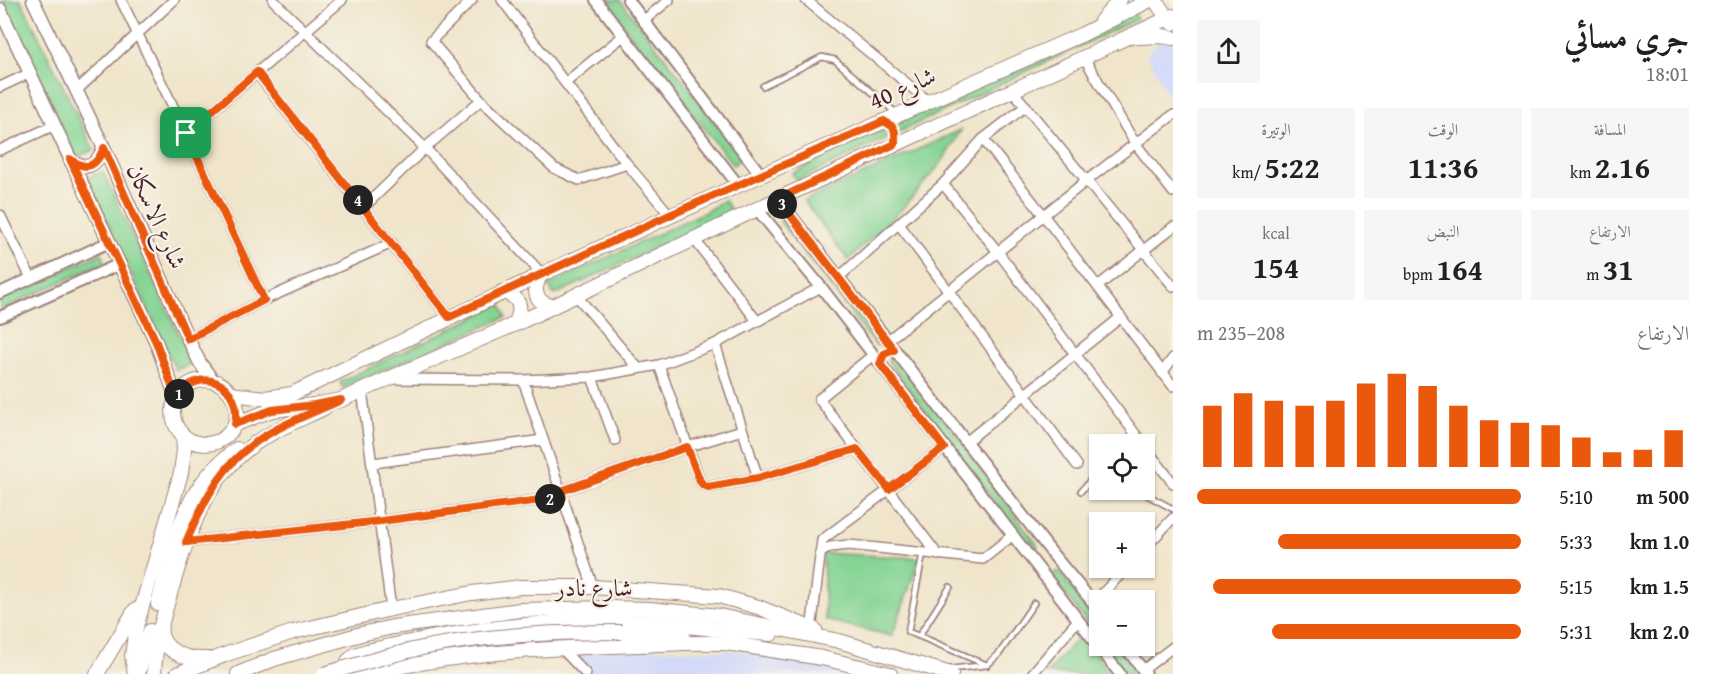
<!DOCTYPE html>
<html lang="ar">
<meta charset="utf-8">
<style>
:root{--surface:#fff;--page:#f6f6f6;--text:#202124;--muted:#757577;--accent:#ea580c}
body{margin:0;font-family:"Gentium Book Plus",Amiri,serif;background:var(--page);color:var(--text);direction:rtl;height:100vh;display:flex;flex-direction:column;font-size:22px;white-space:nowrap}
*{box-sizing:border-box;margin:0}
p{font-size:20px;color:var(--muted)}
.icon{flex:none;width:33px;height:33px;fill:none;stroke:currentColor;stroke-width:2;stroke-linecap:round;stroke-linejoin:round}
.map{position:relative;flex:1;overflow:hidden;direction:ltr}
.details{display:flex;flex-direction:column;background:var(--surface);width:540px}
.details>*{flex:none}
.controls{position:absolute;left:1089px;top:434px;display:grid;gap:12px}
.controls a{display:grid;place-items:center;width:66px;height:66px;border-radius:0px;background:var(--surface);box-shadow:0 2px 4px #0004;font-size:30px}
.pin{position:absolute;display:grid;place-items:center;width:51px;height:51px;color:#fff;margin:-26px;border-radius:12px;box-shadow:0 3px 9px #0006}
.km{position:absolute;width:30px;height:30px;margin:-15px;border-radius:50%;background:#222;color:#fff;font-size:16px;line-height:30px;text-align:center}
.round{display:grid;place-items:center;flex:none;width:63px;height:63px;border-radius:0px;background:var(--page)}
.overview{display:flex;align-items:center;justify-content:space-between;height:102px;padding:0 24px}
h1{font-size:33px;font-weight:700;line-height:45px}
.metrics{display:grid;grid-template-columns:repeat(3,1fr);gap:9px;height:102px;padding:6px 24px}
.metrics div{display:grid;align-content:center;border-radius:0px;background:var(--page);text-align:center}
.metrics b{font-size:30px;font-weight:700}
.metrics small{font-size:16px;font-weight:400}
.metrics p{font-size:16px}
.chart{height:168px;padding:12px 24px}
.chart p{display:flex;justify-content:space-between}
.chart svg{width:100%;height:108px;margin-top:6px;stroke:var(--accent);stroke-width:6}
ul{padding:0 24px;list-style:none;font-size:20px}
li{display:grid;grid-template-columns:96px 72px 1fr;align-items:center;height:45px}
li i{height:15px;border-radius:8px;background:var(--accent)}
main{display:flex;flex:1;min-height:0}
.map>svg:first-child{display:block}
.built{fill:#d2d9f9}
.green{fill:#85d494;stroke:#687a60;stroke-width:1.5}
.lines{fill:none;stroke-linecap:round;stroke-linejoin:round}
.service-casing{stroke:#9d827b;stroke-width:8}
.minor-casing{stroke:#9d827b;stroke-width:12}
.tertiary-casing{stroke:#9d827b;stroke-width:14}
.secondary-casing{stroke:#9d827b;stroke-width:15}
.primary-casing{stroke:#9d827b;stroke-width:16}
.service{stroke:#fff;stroke-width:4.5}
.minor{stroke:#fff;stroke-width:9}
.tertiary{stroke:#fff;stroke-width:10}
.secondary{stroke:#fff;stroke-width:12}
.primary{stroke:#fff;stroke-width:14}
.primary-bridge-casing{stroke:#9d827b;stroke-width:16;stroke-linecap:butt}
.primary-bridge{stroke:#fff;stroke-width:14}
.route-casing{stroke:#fff;stroke-width:12}
.route{stroke:#ea580c;stroke-width:8}
.labels{text-anchor:middle;dominant-baseline:central;stroke-width:4.5;stroke-linejoin:round;paint-order:stroke}
.street-label{font-size:24px;fill:#4a1f2b;stroke:#f7f3e8}
</style>
<main>
<section class="details">
<div class="overview"><div><h1>جري مسائي</h1><p>18:01</p></div><a class="round"><svg class="icon" aria-label="share" viewBox="0 0 24 24"><path d="M12 15V3M7 8l5-5 5 5M5 13v7h14v-7"/></svg></a></div>
<div class="metrics">
<div><p>المسافة</p><b>2.16<small> km</small></b></div>
<div><p>الوقت</p><b>11:36</b></div>
<div><p>الوتيرة</p><b>5:22<small> /km</small></b></div>
</div>
<div class="metrics">
<div><p>الارتفاع</p><b>31<small> m</small></b></div>
<div><p>النبض</p><b>164<small> bpm</small></b></div>
<div><p>kcal</p><b>154</b></div>
</div>
<div class="chart"><p><span>الارتفاع</span>208–235 m</p>
<svg viewBox="0 0 160 44" preserveAspectRatio="none"><path d="M5 44V19M15 44V14M25 44V17M35 44V19M45 44V17M55 44V10M65 44V6M75 44V11M85 44V19M95 44V25M105 44V26M115 44V27M125 44V32M135 44V38M145 44V37M155 44V29"/></svg>
</div>
<ul>
<li><b>500 m</b>5:10<i style="width:100%"></i></li>
<li><b>1.0 km</b>5:33<i style="width:75%"></i></li>
<li><b>1.5 km</b>5:15<i style="width:95%"></i></li>
<li><b>2.0 km</b>5:31<i style="width:77%"></i></li>
</ul>
</section>
<div class="map">
<svg width="1173" height="674" viewBox="0 0 1173 674">
<rect width="100%" height="100%" fill="#f7f3e8"/>
<filter id="ink" filterUnits="userSpaceOnUse"><feTurbulence type="fractalNoise" baseFrequency=".0167" numOctaves="2"/><feDisplacementMap in="SourceGraphic" scale="12" xChannelSelector="R" yChannelSelector="G"/><feConvolveMatrix kernelMatrix="1 2 1 2 8 2 1 2 1" color-interpolation-filters="sRGB"/></filter>
<filter id="wash" filterUnits="userSpaceOnUse"><feTurbulence type="fractalNoise" baseFrequency=".008" numOctaves="4" result="noise"/><feDisplacementMap in="SourceGraphic" scale="24" xChannelSelector="R" yChannelSelector="G"/><feGaussianBlur stdDeviation="1.35" result="paint"/><feColorMatrix in="noise" values="0 0 0 0 0 0 0 0 0 0 0 0 0 0 0 0 0 1.4 0 .05"/><feComposite in="paint" operator="in"/></filter>
<g filter="url(#wash)">
<rect width="100%" height="100%" fill="#f0e5cb"/>
<g class="built">
<path d="M1173,25V106L1147,54Z"/>
<path d="M558,647L742,651L855,674H589Z"/>
</g>
<g class="green">
<path d="M3,0H21L94,150L76,157Z"/>
<path d="M603,0H620L743,157L733,165Z"/>
<path d="M1133,11L1137,19L796,181L792,173Z"/>
<path d="M961,130L942,162L901,210L848,260L804,201Z"/>
<path d="M103,172L192,363L176,370L87,178Z"/>
<path d="M725,200L733,214L709,223L554,295L548,285L705,212Z"/>
<path d="M789,215L886,338L876,346L780,222Z"/>
<path d="M102,253L105,262L0,310V299Z"/>
<path d="M501,304L506,317L343,388L340,382Z"/>
<path d="M896,354L1038,546L1032,551L888,361Z"/>
<path d="M823,553L920,558L892,636L825,620Z"/>
<path d="M1058,571L1099,624V639L1051,575Z"/>
<path d="M1082,633L1109,674H1046Z"/>
<path d="M1104,645H1115L1138,674H1126Z"/>
</g>
</g>
<g filter="url(#ink)">
<g class="lines">
<defs>
<g id="service">
<path d="M763,86L822,57L835,60L896,113"/>
<path d="M1136,489L1173,509"/>
<path d="M1081,491L1094,476L1100,475"/>
<path d="M950,587L919,636L987,665"/>
<path d="M919,636L908,632L923,553"/>
<path d="M951,669L987,665L999,654L1034,603"/>
</g>
<g id="minor">
<path d="M121,0L186,133L264,300"/>
<path d="M273,0L425,148L542,274"/>
<path d="M472,0L431,41L481,100L554,168L579,180L627,164"/>
<path d="M502,0L627,164L670,215"/>
<path d="M806,0L928,101"/>
<path d="M643,21L669,0"/>
<path d="M1083,56L1135,143L1173,192"/>
<path d="M257,73L449,317"/>
<path d="M565,83L623,36"/>
<path d="M0,87L30,73"/>
<path d="M77,90L174,0"/>
<path d="M1013,91L1173,286"/>
<path d="M186,133L342,0"/>
<path d="M983,139L1044,216L1173,386"/>
<path d="M0,150L55,125"/>
<path d="M943,184L998,252L1143,444"/>
<path d="M364,207L425,148L481,100"/>
<path d="M0,215L31,278"/>
<path d="M899,224L1077,465"/>
<path d="M694,239L757,321"/>
<path d="M838,278L943,184L983,139L1026,106"/>
<path d="M1098,286L1173,227"/>
<path d="M576,295L638,368"/>
<path d="M188,339L264,300L392,243"/>
<path d="M887,341L1086,181L1173,115"/>
<path d="M715,344L758,478"/>
<path d="M873,355L819,399L938,555"/>
<path d="M659,365L700,481L703,485L708,487L758,478L857,449"/>
<path d="M1162,373L1173,358"/>
<path d="M592,377L615,440"/>
<path d="M393,379L523,380L592,377L659,365L715,344L821,287"/>
<path d="M523,380L593,587"/>
<path d="M362,390L391,609"/>
<path d="M966,442L1121,317"/>
<path d="M1144,446L1173,483"/>
<path d="M373,463L543,440"/>
<path d="M561,491L687,447L742,430"/>
<path d="M186,542L381,521L563,497"/>
<path d="M1144,549L1173,518"/>
<path d="M820,553L830,547L849,545L983,559L1013,535"/>
<path d="M1094,603L1127,567"/>
<path d="M811,631L822,540L944,448"/>
<path d="M561,648L586,674"/>
<path d="M1143,670L1173,647"/>
<path d="M1032,674L1078,620"/>
</g>
<g id="tertiary">
<path d="M596,0L738,185"/>
<path d="M628,0L761,175"/>
<path d="M778,199L1055,557L1100,611"/>
<path d="M757,209L821,287L1120,674"/>
<path d="M0,293L109,242"/>
<path d="M0,317L120,264"/>
<path d="M1124,645L1146,674"/>
</g>
<g id="secondary">
<path d="M33,0L105,150L188,339L200,363L213,381"/>
<path d="M0,9L156,342L176,397"/>
<path d="M70,160C88,172 95,166 104,148"/>
</g>
<g id="primary">
<path d="M1155,0L1168,19L1173,23"/>
<path d="M1101,21L1120,0"/>
<path d="M1138,37L1162,36L1173,38"/>
<path d="M540,275C533,290 534,302 552,306"/>
<path d="M502,292C521,296 523,309 515,324"/>
<circle cx="205" cy="412" r="32"/>
<path d="M231,394L265,398L292,394L540,275L761,175L1083,34L1150,0"/>
<path d="M235,424L272,410L314,405L341,400L388,379L520,322L778,199L1173,16"/>
<path d="M158,604C174,544 182,487 237,449"/>
<path d="M160,627C160,652 187,660 208,659"/>
<path d="M622,632L683,636"/>
<path d="M726,643L822,658L890,674"/>
<path d="M97,674L135,610"/>
<path d="M135,674L132,656L136,627L181,473L184,450L183,436"/>
<path d="M138,674L150,631"/>
<path d="M154,674C155,642 164,614 173,584C187,537 204,485 244,452C267,432 297,421 324,408"/>
<path d="M177,674L227,654L293,632L391,609L472,593L521,587H593L719,596L758,607L815,630"/>
<path d="M238,674L274,659L361,634L393,627L520,610L609,608L649,609L719,616L839,641L951,674"/>
<path d="M353,674L347,669L348,661L355,655L367,651C455,631 539,619 630,622C677,623 724,632 771,634"/>
<path d="M364,674C454,653 546,648 638,645C670,644 702,641 734,644"/>
</g>
</defs>
<use href="#service" class="service-casing"/>
<use href="#minor" class="minor-casing"/>
<use href="#tertiary" class="tertiary-casing"/>
<use href="#secondary" class="secondary-casing"/>
<use href="#primary" class="primary-casing"/>
<use href="#service" class="service"/>
<use href="#minor" class="minor"/>
<use href="#tertiary" class="tertiary"/>
<use href="#secondary" class="secondary"/>
<use href="#primary" class="primary"/>
<defs>
<path id="primary-bridge" d="M324,674C352,666 380,658 408,651C478,635 551,632 622,632"/>
</defs>
<use href="#primary-bridge" class="primary-bridge-casing"/>
<use href="#primary-bridge" class="primary-bridge"/>
</g>
</g>
<g class="lines" filter="url(#ink)">
<defs>
<path id="route" d="M257,72L449,317L670,215L884,121L893,127L895,132V144L778,199L894,350L884,354L880,364L944,448L889,489L857,449L758,478L708,487L703,485L700,481L687,447L561,491L563,497L381,521L186,542C200,510 215,476 243,452C270,428 308,415 341,400L314,405L272,410L235,424C243,384 201,364 176,397L156,342L70,159C88,172 96,166 104,148L188,339L264,300L186,133Z"/>
</defs>
<use href="#route" class="route-casing"/>
<use href="#route" class="route"/>
</g>
<g class="labels">
<g class="street-label">
<text transform="translate(902 88) rotate(-24)">شارع 40</text>
<text transform="translate(157 216) rotate(66)">شارع الاسكان</text>
<text x="594" y="587">شارع نادر</text>
</g>
</g>
</svg>
<div class="controls">
<a><svg class="icon" aria-label="locate" viewBox="0 0 24 24"><circle cx="12" cy="12" r="6"/><path d="M12 2v4M12 18v4M2 12h4M18 12h4"/></svg></a>
<a>+</a>
<a>−</a>
</div>
<div class="pin" style="left:186px;top:133px;background:#1e9e55"><svg class="icon" aria-label="arrive" viewBox="0 0 24 24"><path d="M6 21V4h12l-3 4 3 4H6"/></svg></div>
<b class="km" style="left:179px;top:394px">1</b>
<b class="km" style="left:550px;top:499px">2</b>
<b class="km" style="left:782px;top:204px">3</b>
<b class="km" style="left:358px;top:200px">4</b>
</div>
</main>
